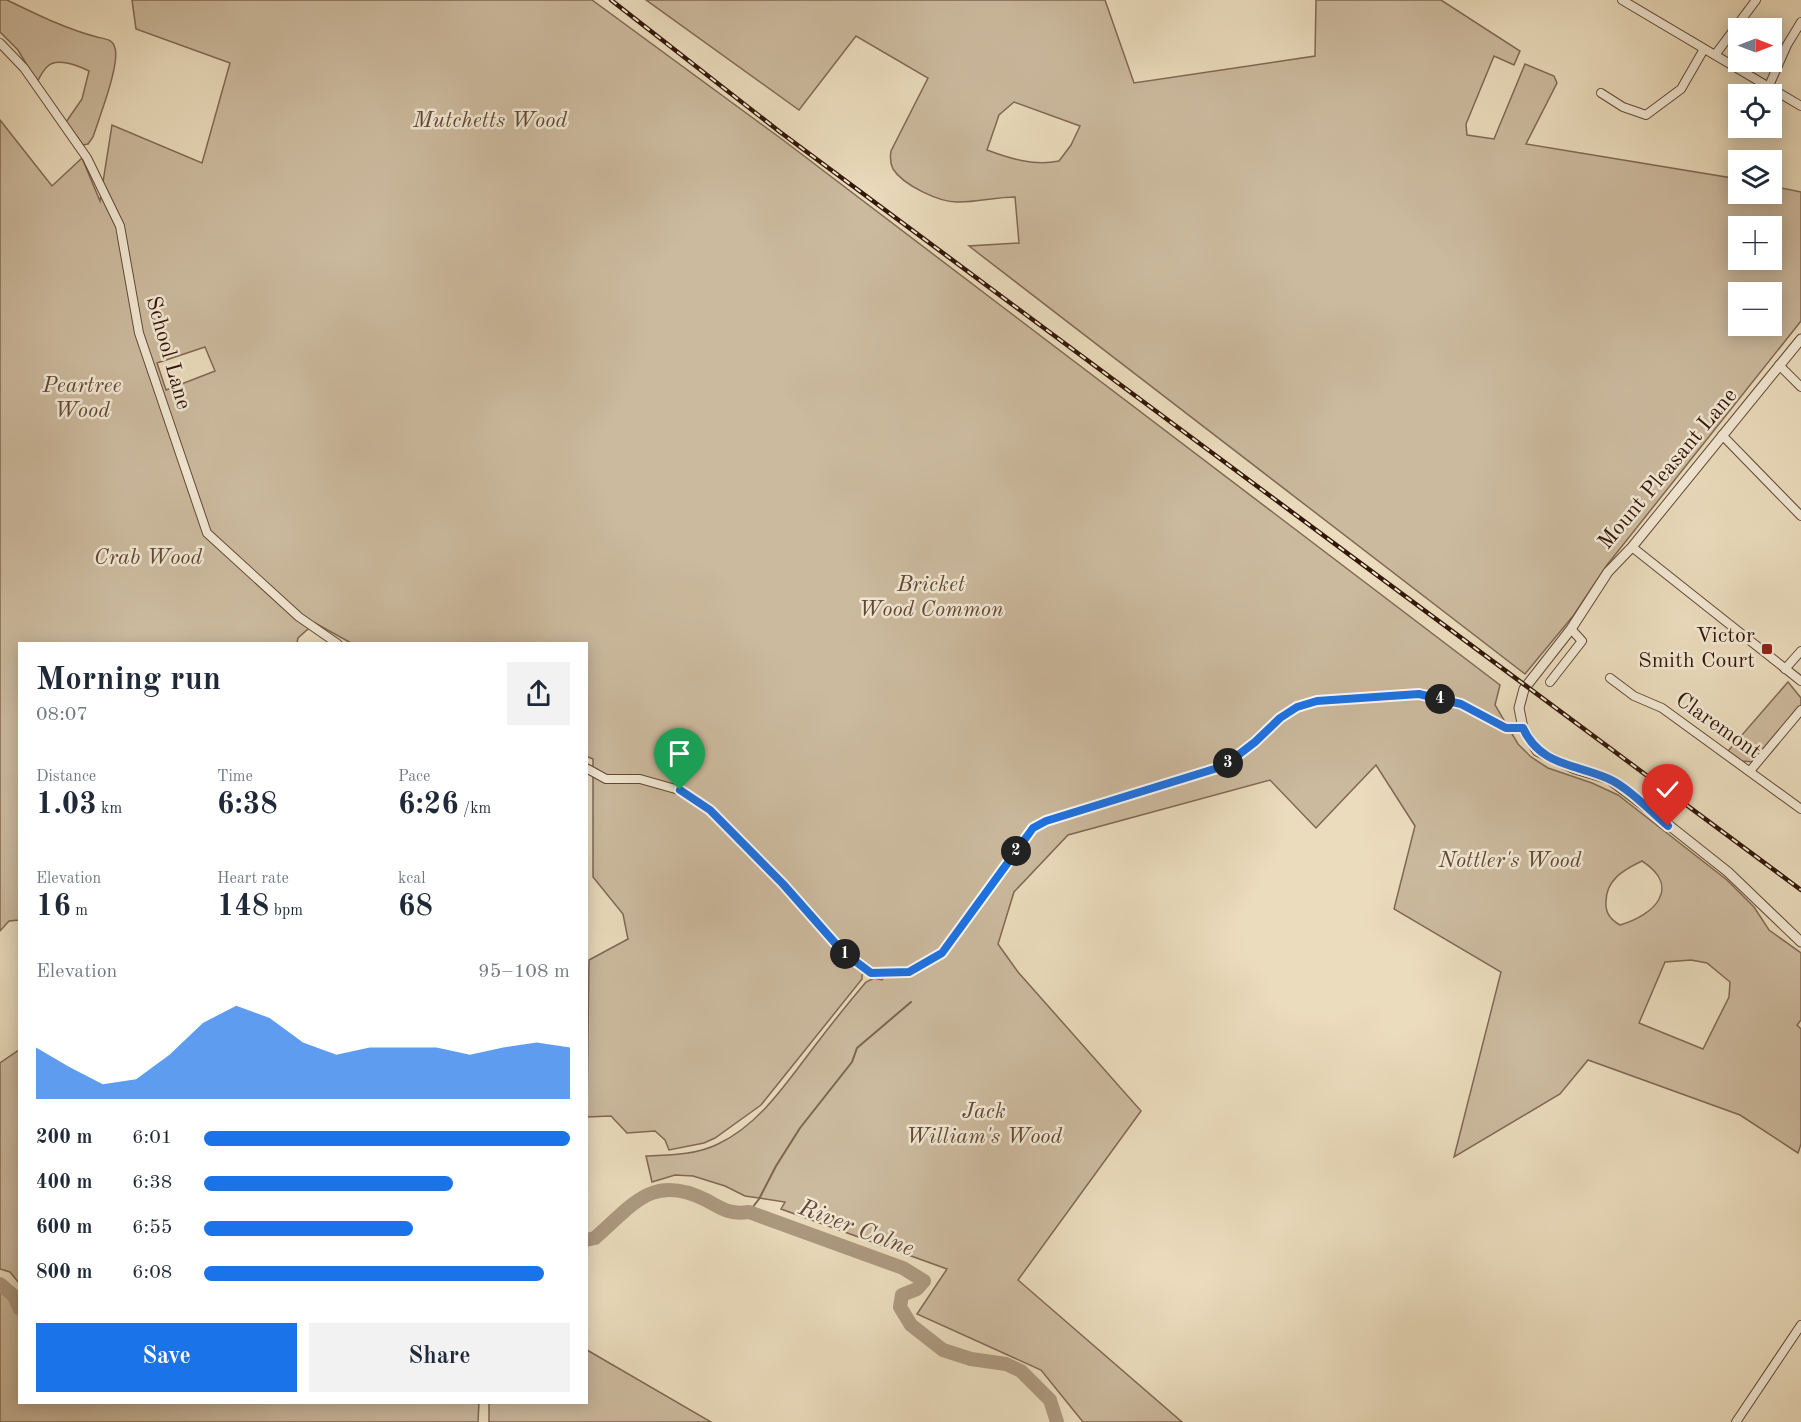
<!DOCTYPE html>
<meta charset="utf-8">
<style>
:root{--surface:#fff;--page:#f2f2f3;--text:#1f2937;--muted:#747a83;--accent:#1a73e8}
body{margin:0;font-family:"Old Standard TT",serif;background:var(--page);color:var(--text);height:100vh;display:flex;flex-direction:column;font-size:22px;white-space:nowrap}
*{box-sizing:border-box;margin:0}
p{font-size:20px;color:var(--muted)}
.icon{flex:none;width:33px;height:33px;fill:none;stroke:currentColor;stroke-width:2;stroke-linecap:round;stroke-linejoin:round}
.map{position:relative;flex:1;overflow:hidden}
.drawer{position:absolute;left:18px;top:642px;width:570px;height:762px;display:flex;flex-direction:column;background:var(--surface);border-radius:0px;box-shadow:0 3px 15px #0003}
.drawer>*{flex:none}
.needle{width:39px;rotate:90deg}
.controls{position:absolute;left:1728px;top:18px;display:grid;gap:12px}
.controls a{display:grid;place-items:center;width:54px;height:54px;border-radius:0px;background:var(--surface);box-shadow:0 3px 15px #0003;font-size:30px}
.pin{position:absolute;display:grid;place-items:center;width:51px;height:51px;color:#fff;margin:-62px -26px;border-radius:50% 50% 50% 0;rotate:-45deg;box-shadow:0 0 6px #0007}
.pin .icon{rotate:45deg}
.km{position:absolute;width:30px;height:30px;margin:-15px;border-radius:50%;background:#222;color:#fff;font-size:16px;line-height:30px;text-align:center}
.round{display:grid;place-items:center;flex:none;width:63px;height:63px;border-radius:0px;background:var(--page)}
.head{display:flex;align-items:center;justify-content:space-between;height:102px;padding:0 18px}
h1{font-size:33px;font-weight:800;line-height:45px}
.figures{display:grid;grid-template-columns:repeat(3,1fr);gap:9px;height:102px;padding:6px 18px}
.figures div{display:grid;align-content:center}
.figures b{font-size:30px;font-weight:800}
.figures small{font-size:16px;font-weight:400}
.figures p{font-size:16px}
.chart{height:168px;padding:12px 18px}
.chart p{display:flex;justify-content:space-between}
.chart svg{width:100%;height:108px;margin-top:6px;fill:var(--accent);opacity:.7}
.primary-button{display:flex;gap:12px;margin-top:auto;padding:12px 18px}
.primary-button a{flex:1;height:69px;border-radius:0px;background:var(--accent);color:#fff;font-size:24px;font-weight:800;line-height:69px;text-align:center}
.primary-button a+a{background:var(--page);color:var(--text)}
ul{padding:0 18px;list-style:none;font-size:20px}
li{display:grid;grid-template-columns:96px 72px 1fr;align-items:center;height:45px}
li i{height:15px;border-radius:8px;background:var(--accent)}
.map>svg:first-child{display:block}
.green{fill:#ccba9e;stroke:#806853;stroke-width:1.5;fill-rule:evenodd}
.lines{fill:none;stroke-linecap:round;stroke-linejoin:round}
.stream{stroke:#7c654f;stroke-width:2}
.river{stroke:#ac997f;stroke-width:14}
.minor-casing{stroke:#614835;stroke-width:10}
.tertiary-casing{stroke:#614835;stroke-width:11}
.minor{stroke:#f2e8d4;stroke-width:8}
.tertiary{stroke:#f2e8d4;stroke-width:9}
.rail-casing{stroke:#331608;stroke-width:4.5}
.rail{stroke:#f2e8d4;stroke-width:2;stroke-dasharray:7;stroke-linecap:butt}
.route-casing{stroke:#fff;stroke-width:12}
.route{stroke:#1a73e8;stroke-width:8}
.poi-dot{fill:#8f2418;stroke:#f2e8d4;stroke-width:2}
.labels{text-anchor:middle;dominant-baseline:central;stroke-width:5;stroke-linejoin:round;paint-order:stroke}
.park-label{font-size:22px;font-style:italic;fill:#614735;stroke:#f2e8d4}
.street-label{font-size:22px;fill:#331608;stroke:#f2e8d4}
.poi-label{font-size:22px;fill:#331608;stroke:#f2e8d4;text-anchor:end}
.water-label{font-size:24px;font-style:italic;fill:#634a38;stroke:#f2e8d4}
</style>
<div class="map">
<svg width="1801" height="1422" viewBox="0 0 1801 1422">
<rect width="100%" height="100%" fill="#ebdcbd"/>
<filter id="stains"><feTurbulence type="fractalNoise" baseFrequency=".00333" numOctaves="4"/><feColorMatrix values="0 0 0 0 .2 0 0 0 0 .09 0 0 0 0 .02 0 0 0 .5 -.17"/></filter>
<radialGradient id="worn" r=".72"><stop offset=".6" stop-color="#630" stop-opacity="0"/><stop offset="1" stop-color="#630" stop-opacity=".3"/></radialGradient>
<g class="green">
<path d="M0,0H7C36,14 66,29 97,37C105,39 113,39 115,48C120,65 99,118 93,137L88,144L83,145L66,122L82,99L89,71C79,66 57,57 48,66C43,70 40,77 37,82L18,50L0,32Z"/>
<path d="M132,0H592L783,140L1500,685L1495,705L1518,744L1531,757L1548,768L1592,783L1618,795L1727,880L1754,907L1769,930L1801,953V1020L1797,1025L1801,1029V1144L1798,1153L1740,1115L1588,1060L1560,1094L1454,1157L1501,972L1394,909L1415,826L1376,765L1316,828L1270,780L1068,835L1014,892L998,944L1018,972L1141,1111L1018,1280L1182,1422H1083L1041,1370L917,1314L947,1269L781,1209L785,1202L745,1196L725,1186L693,1176L675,1175L652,1182L646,1156C670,1155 696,1155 718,1144C761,1124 789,1079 817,1043C833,1022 849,1002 866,982L874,978L882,980L887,971L869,969L862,975V979L761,1105L715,1138L704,1143L669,1150L665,1140L655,1131L627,1133L611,1116L587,1117L589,960L628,939L623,914L593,877V759L586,756V644L351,643L315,623L298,638L297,643L20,644L19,920L9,921L0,931V120L52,186L82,158L100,201L112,125L202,163L230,63L136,29ZM205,347L215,371L166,390L157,363ZM1642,861C1682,887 1655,915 1620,925C1611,920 1605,913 1606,902C1606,880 1623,870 1642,861ZM1691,960L1707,963L1730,982L1729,997L1703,1049L1639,1023L1665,962Z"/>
<path d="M646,0H1105L1134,83L1315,56L1316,0H1441L1520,51L1514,65L1494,56L1466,124L1467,135L1494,139L1525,64L1554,76L1557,83L1526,144L1738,179V194H1772V186L1801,192V321L1607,565L1573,616L1525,674L969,246L1019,243L1015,197C996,197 978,202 959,202C940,203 903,185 893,169C890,163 890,157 891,151L928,78L856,36L799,110ZM1014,102L1080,126L1071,145L1059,161C1034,166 1011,159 987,150L999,115ZM1738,226H1772V260H1738ZM1738,292H1772V326H1738Z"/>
<path d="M1788,682L1801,698V706L1754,762L1742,761L1728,751Z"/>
<path d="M19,1050V1283L10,1272L0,1269V1063Z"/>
<path d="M0,1288L11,1298L19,1315L20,1402H479L478,1422H0Z"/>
<path d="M587,1350L711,1422H489V1403L586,1402Z"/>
</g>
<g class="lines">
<path class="stream" d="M749,1212L759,1199L776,1166L800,1128L852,1062L857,1048L911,1002"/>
<g class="river">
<path d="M586,1240L595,1238C633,1205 652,1173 706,1200C723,1209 730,1215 749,1212L903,1268L924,1281L917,1289L902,1295L900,1307L911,1325L943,1350L971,1359L1006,1364L1021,1371L1050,1400L1057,1422"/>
<path d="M0,1284L14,1296L20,1309"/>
</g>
<defs>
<g id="minor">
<path d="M1622,0L1801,106"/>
<path d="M0,43L24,68L87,158L120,226L139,333L207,533L299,617L338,644"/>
<path d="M1715,55L1756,0"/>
<path d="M1768,88L1787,45L1801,22"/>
<path d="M1601,93L1623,107L1646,115L1681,89L1704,49"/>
<path d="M1779,365L1801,387"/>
<path d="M1722,435L1801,516"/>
<path d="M1632,547L1801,681"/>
<path d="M1785,669L1801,651"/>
<path d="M1610,678L1634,696L1662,708L1801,809"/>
<path d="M1550,682L1582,641L1571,629"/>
<path d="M586,768L606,779H640L679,790L710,809L783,884L843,952L871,973L909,972L942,953L1033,828L1046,821L1224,766L1255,742L1280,718L1297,707L1317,701L1419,694L1461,704L1506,728H1523"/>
<path d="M1750,771L1801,710"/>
<path d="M1736,1422L1801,1325"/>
</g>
<path id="tertiary" d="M1801,339L1632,547L1608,572L1571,629L1524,689L1519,708L1523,728L1537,751L1575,769L1609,779L1646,807L1728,872L1801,942"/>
</defs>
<use href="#minor" class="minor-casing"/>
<use href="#tertiary" class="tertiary-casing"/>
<use href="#minor" class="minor"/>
<use href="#tertiary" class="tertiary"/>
<defs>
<path id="rail" d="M611,0L780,132L1801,890"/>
</defs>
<use href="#rail" class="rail-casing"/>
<use href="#rail" class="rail"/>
</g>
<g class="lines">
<defs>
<path id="route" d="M680,790L710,810L783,884L843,952L871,973L909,972L942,953L1033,828L1046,821L1224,766L1255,742L1280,718L1297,707L1317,701L1419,694L1461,704L1506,728H1523C1540,766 1576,764 1609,779C1629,788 1651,812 1668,826"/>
</defs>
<use href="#route" class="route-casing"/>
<use href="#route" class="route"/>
</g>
<rect class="poi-dot" x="1761" y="643" width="12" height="12" rx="3"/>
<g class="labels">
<g class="park-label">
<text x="490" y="121">Mutchetts Wood</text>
<text x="82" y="386">Peartree<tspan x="82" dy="25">Wood</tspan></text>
<text x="148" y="558">Crab Wood</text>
<text x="931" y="585">Bricket<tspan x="931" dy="25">Wood Common</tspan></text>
<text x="1510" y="861">Nottler's Wood</text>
<text x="984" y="1112">Jack<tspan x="984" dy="25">William's Wood</tspan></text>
</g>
<g class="street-label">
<text transform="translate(168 353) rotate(74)">School Lane</text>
<text transform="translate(1668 469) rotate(-50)">Mount Pleasant Lane</text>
<text transform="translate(1718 726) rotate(35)">Claremont</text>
</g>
<g class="poi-label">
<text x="1755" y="636">Victor<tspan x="1755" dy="25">Smith Court</tspan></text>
</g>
<g class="water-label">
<text transform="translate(856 1229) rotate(21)">River Colne</text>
</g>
</g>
<rect width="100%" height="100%" filter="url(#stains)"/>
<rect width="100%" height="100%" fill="url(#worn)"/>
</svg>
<div class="controls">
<a><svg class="needle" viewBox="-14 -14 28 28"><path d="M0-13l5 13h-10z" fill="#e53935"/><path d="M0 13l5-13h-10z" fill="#747a83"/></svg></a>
<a><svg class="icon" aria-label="locate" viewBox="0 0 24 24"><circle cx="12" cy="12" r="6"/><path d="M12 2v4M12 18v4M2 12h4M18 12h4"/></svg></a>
<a><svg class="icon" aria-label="layers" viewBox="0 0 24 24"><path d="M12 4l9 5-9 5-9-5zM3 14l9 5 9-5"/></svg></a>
<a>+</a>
<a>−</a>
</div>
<div class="pin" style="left:680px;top:790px;background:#1e9e55"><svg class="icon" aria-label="arrive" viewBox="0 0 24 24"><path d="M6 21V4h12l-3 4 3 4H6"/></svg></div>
<div class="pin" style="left:1668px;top:826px;background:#d93025"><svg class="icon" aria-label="check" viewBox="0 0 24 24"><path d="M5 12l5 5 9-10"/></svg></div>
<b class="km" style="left:845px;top:954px">1</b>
<b class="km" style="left:1016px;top:851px">2</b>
<b class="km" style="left:1228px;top:763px">3</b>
<b class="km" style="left:1440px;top:699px">4</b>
<section class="drawer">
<div class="head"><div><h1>Morning run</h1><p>08:07</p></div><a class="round"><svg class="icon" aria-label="share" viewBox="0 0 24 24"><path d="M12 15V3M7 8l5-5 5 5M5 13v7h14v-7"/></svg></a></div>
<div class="figures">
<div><p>Distance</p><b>1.03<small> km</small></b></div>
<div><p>Time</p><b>6:38</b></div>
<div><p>Pace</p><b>6:26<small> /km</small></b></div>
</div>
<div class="figures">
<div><p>Elevation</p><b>16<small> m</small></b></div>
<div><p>Heart rate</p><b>148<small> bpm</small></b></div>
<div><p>kcal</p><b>68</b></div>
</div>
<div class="chart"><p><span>Elevation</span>95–108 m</p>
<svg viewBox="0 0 160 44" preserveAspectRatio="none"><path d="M0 44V23L10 31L20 38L30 36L40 26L50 13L60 6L70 11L80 21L90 26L100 23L110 23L120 23L130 26L140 23L150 21L160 23V44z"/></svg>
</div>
<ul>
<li><b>200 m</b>6:01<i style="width:100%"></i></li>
<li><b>400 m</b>6:38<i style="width:68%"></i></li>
<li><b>600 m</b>6:55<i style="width:57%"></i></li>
<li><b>800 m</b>6:08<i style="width:93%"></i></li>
</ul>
<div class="primary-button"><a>Save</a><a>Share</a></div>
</section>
</div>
